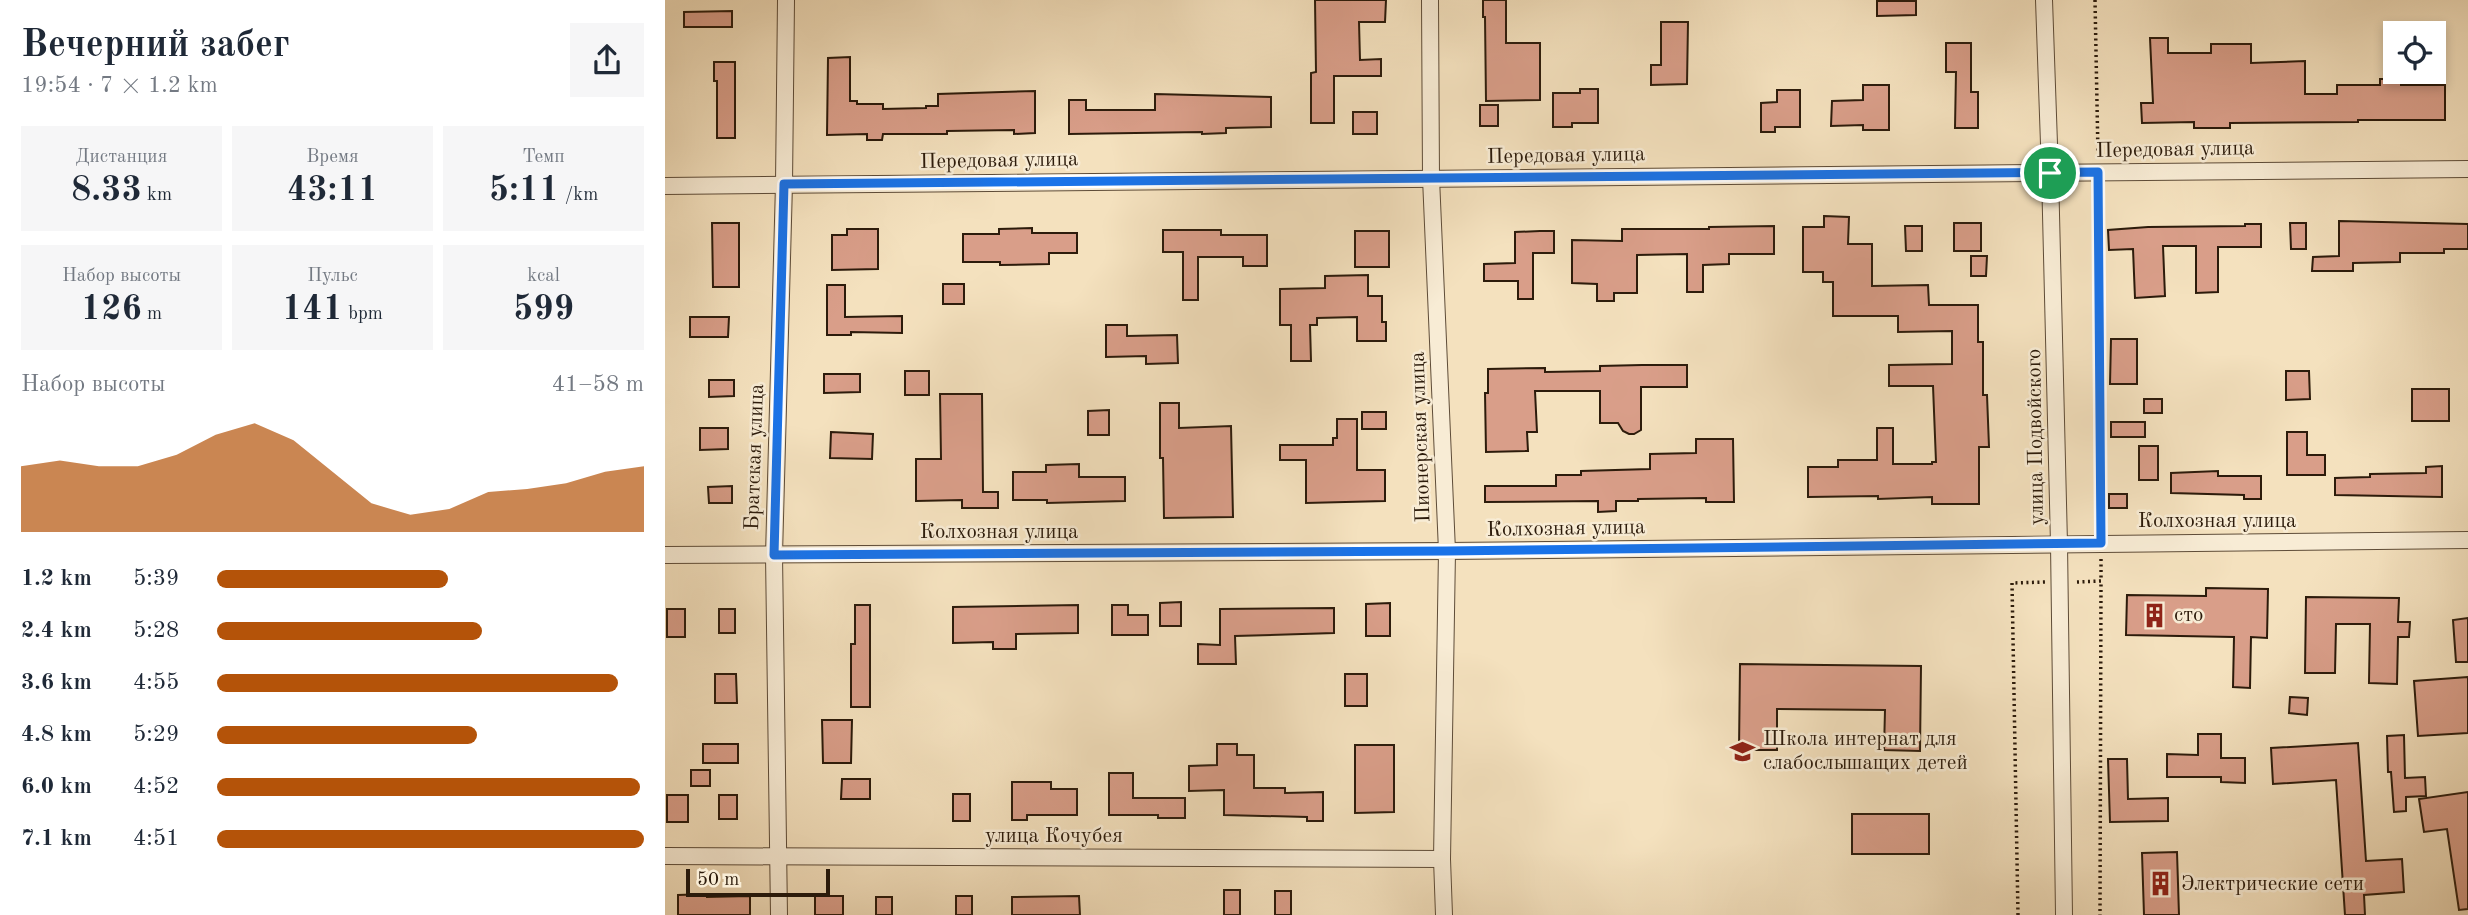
<!DOCTYPE html>
<html lang="ru">
<meta charset="utf-8">
<style>
:root{--surface:#fff;--page:#f6f6f7;--text:#1f2937;--muted:#747a83;--accent:#b45309}
body{margin:0;font-family:"Old Standard TT",serif;background:var(--page);color:var(--text);height:100vh;display:flex;flex-direction:column;font-size:26px;white-space:nowrap}
*{box-sizing:border-box;margin:0}
p{font-size:23px;color:var(--muted)}
.icon{flex:none;width:38px;height:38px;fill:none;stroke:currentColor;stroke-width:2;stroke-linecap:round;stroke-linejoin:round}
.map{position:relative;flex:1;overflow:hidden}
.details{display:flex;flex-direction:column;background:var(--surface);width:665px}
.details>*{flex:none}
.tools{position:absolute;left:1718px;top:21px;display:grid;gap:14px}
.tools a{display:grid;place-items:center;width:63px;height:63px;border-radius:0px;background:var(--surface);box-shadow:0 4px 10px #0003;font-size:35px}
.scale{position:absolute;left:21px;bottom:18px;width:144px;box-sizing:border-box;padding-left:7px;border:4px solid #2c1b0b;border-top:0;font-size:19px;line-height:24px;white-space:nowrap;color:#2c1b0b;-webkit-text-stroke:5px #f8ecd5;paint-order:stroke}
.pin{position:absolute;display:grid;place-items:center;width:60px;height:60px;color:#fff;margin:-30px;border:4px solid #fff;border-radius:50%;box-shadow:0 2px 7px #0007}
.round{display:grid;place-items:center;flex:none;width:74px;height:74px;border-radius:0px;background:var(--page)}
.summary{display:flex;align-items:center;justify-content:space-between;height:119px;padding:0 21px}
h1{font-size:38px;font-weight:600;line-height:52px}
.stats{display:grid;grid-template-columns:repeat(3,1fr);gap:10px;height:119px;padding:7px 21px}
.stats div{display:grid;align-content:center;border-radius:0px;background:var(--page);text-align:center}
.stats b{font-size:35px;font-weight:600}
.stats small{font-size:19px;font-weight:400}
.stats p{font-size:19px}
.chart{height:196px;padding:14px 21px}
.chart p{display:flex;justify-content:space-between}
.chart svg{width:100%;height:126px;margin-top:7px;fill:var(--accent);opacity:.7}
ul{padding:0 21px;list-style:none;font-size:23px}
li{display:grid;grid-template-columns:112px 84px 1fr;align-items:center;height:52px}
li i{height:18px;border-radius:9px;background:var(--accent)}
main{display:flex;flex:1;min-height:0}
.map>svg:first-child{display:block}
.building{fill:#d99e89;stroke:#2c1b0b;stroke-width:2}
.lines{fill:none;stroke-linecap:round;stroke-linejoin:round}
.street-casing{stroke:#5e4c38;stroke-width:18}
.path{stroke:#2c1b0b;stroke-width:3.5;stroke-dasharray:2 3.5;stroke-linecap:butt}
.street{stroke:#f8ecd5;stroke-width:16}
.route-casing{stroke:#fff;stroke-width:14}
.route{stroke:#1a73e8;stroke-width:9}
.labels{text-anchor:middle;dominant-baseline:central;stroke-width:5;stroke-linejoin:round;paint-order:stroke}
.street-label{font-size:21px;fill:#2c1b0b;stroke:#f8ecd5}
.poi-label{font-size:21px;fill:#2c1b0b;stroke:#f8ecd5;text-anchor:start}
</style>
<main>
<section class="details">
<div class="summary"><div><h1>Вечерний забег</h1><p>19:54 · 7 × 1.2 km</p></div><a class="round"><svg class="icon" aria-label="share" viewBox="0 0 24 24"><path d="M12 15V3M7 8l5-5 5 5M5 13v7h14v-7"/></svg></a></div>
<div class="stats">
<div><p>Дистанция</p><b>8.33<small> km</small></b></div>
<div><p>Время</p><b>43:11</b></div>
<div><p>Темп</p><b>5:11<small> /km</small></b></div>
</div>
<div class="stats">
<div><p>Набор высоты</p><b>126<small> m</small></b></div>
<div><p>Пульс</p><b>141<small> bpm</small></b></div>
<div><p>kcal</p><b>599</b></div>
</div>
<div class="chart"><p><span>Набор высоты</span>41–58 m</p>
<svg viewBox="0 0 160 44" preserveAspectRatio="none"><path d="M0 44V21L10 19L20 21L30 21L40 17L50 10L60 6L70 12L80 23L90 34L100 38L110 36L120 30L130 29L140 27L150 23L160 21V44z"/></svg>
</div>
<ul>
<li><b>1.2 km</b>5:39<i style="width:54%"></i></li>
<li><b>2.4 km</b>5:28<i style="width:62%"></i></li>
<li><b>3.6 km</b>4:55<i style="width:94%"></i></li>
<li><b>4.8 km</b>5:29<i style="width:61%"></i></li>
<li><b>6.0 km</b>4:52<i style="width:99%"></i></li>
<li><b>7.1 km</b>4:51<i style="width:100%"></i></li>
</ul>
</section>
<div class="map">
<svg width="1803" height="915" viewBox="0 0 1803 915">
<rect width="100%" height="100%" fill="#f4e1be"/>
<filter id="stains"><feTurbulence type="fractalNoise" baseFrequency=".00286" numOctaves="4"/><feColorMatrix values="0 0 0 0 .2 0 0 0 0 .09 0 0 0 0 .02 0 0 0 .5 -.17"/></filter>
<radialGradient id="worn" r=".72"><stop offset=".6" stop-color="#630" stop-opacity="0"/><stop offset="1" stop-color="#630" stop-opacity=".3"/></radialGradient>
<g class="building">
<path d="M650,0H721L720,22H694L695,60L716,59V76H669V123H646V73L651,72Z"/>
<path d="M818,0H841V43H875V100L821,101L820,17H818Z"/>
<path d="M1212,1H1251V15L1212,16Z"/>
<path d="M67,11V27H19V12Z"/>
<path d="M996,22H1023L1022,84L986,85V65H996Z"/>
<path d="M1485,38H1503V53H1546V44H1586V63L1640,61V94H1672V85H1715V79H1736V85H1780V120H1693V122L1565,123V128H1529V122L1477,123L1476,103H1488Z"/>
<path d="M1281,43H1306V92H1313V128H1290L1291,72H1281Z"/>
<path d="M185,57V101H192V104H218V109L261,108V106H273V94L370,91V133L349,134V130L282,131V134H218L217,140H202V134L162,135L163,58Z"/>
<path d="M49,62H70V138H52V81H49Z"/>
<path d="M1198,85H1224V130H1198V125L1166,126L1167,101L1198,100Z"/>
<path d="M915,89H933V123H907V127H888V93H915Z"/>
<path d="M1112,90H1135V127H1110V132H1096V103L1112,102Z"/>
<path d="M490,94L606,97V127L561,128V133L537,134V132L404,134V100H421V110H490Z"/>
<rect x="815" y="105" width="18" height="21"/>
<rect x="688" y="112" width="24" height="22"/>
<path d="M1159,216L1184,217L1183,244H1207V286L1263,285L1264,305H1313V342H1318V395H1322L1324,447H1314V504H1267V497L1213,499V496L1143,497V467H1173V460H1212V428H1228V464H1267V462H1271L1268,386H1224V365L1287,364V331L1233,332V316H1168V282H1158V272H1138V227H1159Z"/>
<path d="M1674,221L1803,224V249H1779V253H1735V262L1688,263V271H1647L1648,257L1674,256Z"/>
<path d="M47,223H74V287H48Z"/>
<rect x="1289" y="223" width="27" height="28"/>
<path d="M1625,223H1641V249H1626Z"/>
<path d="M1580,224H1596V247H1553V292L1531,293V246H1498L1500,296L1470,298L1468,249L1444,250L1443,230L1483,227L1580,226Z"/>
<path d="M1109,226V254H1064V264L1038,265V292H1022V254L972,255V293H949V301H932V284L907,283V240L957,241V229H1044V227Z"/>
<path d="M1240,226H1257V251H1241Z"/>
<path d="M367,228V233H412V253H384V264L335,265V262H298V234H334V229Z"/>
<path d="M182,229H213V269L167,270V235H182Z"/>
<path d="M498,230H556V235H602V266H578V257H533V300H518V252H498Z"/>
<rect x="690" y="231" width="34" height="36"/>
<path d="M875,231H889V253H868V299H853V281H819V264L850,263V232Z"/>
<path d="M1306,256H1322L1321,276H1306Z"/>
<path d="M703,275V296H717V322H721V341H692V317L652,318V325H645L646,361H626V325H615V289L660,288V276Z"/>
<rect x="278" y="284" width="21" height="20"/>
<path d="M162,285H180V317L237,316V333L186,332V335H162Z"/>
<path d="M25,317H64L63,337H25Z"/>
<path d="M441,325H462V336L512,335L513,363L481,364V356L441,357Z"/>
<path d="M1446,339H1472V384H1445Z"/>
<path d="M977,365H1022V387H976V430L969,434H964L958,431L953,423H935V391H870L872,432H862L863,451L821,452L820,393H823V369L880,368V372L935,371V366Z"/>
<rect x="240" y="371" width="24" height="24"/>
<path d="M1621,371H1644L1645,399L1621,400Z"/>
<path d="M159,374H195V392L159,393Z"/>
<path d="M44,380H69V396L44,397Z"/>
<rect x="1747" y="389" width="37" height="32"/>
<path d="M275,394H317L318,492H333V508H297V500L251,501V459H276Z"/>
<rect x="1479" y="399" width="18" height="14"/>
<path d="M495,403H514V428L566,426L568,517L499,518L498,458H495Z"/>
<path d="M444,410V435H423V411Z"/>
<rect x="697" y="412" width="24" height="17"/>
<path d="M672,419H692V470H720V501L641,503V460H615V445H668V438H672Z"/>
<rect x="1446" y="422" width="34" height="15"/>
<path d="M35,428H63V449L35,450Z"/>
<path d="M166,432L208,434L207,459L165,458Z"/>
<path d="M1622,432H1642V455H1660V475H1622Z"/>
<path d="M1031,439H1068L1069,502H1041V498L973,499V501H951V511L933,512V501L820,502V486H891V475H916V471L985,469V454L1031,453Z"/>
<rect x="1474" y="446" width="19" height="34"/>
<path d="M414,464V477H460V501L382,503V500H348V472H381V465Z"/>
<path d="M1777,466V497L1670,495V478L1705,477V474L1761,473V467Z"/>
<path d="M1553,471V476H1596V499H1579V495L1506,493V473Z"/>
<path d="M67,486V503H44L43,487Z"/>
<rect x="1444" y="494" width="18" height="14"/>
<path d="M1541,588L1603,589L1602,638L1586,637L1585,688L1568,687L1569,637L1461,635L1462,595L1541,596Z"/>
<path d="M1641,597L1734,598L1733,622H1745L1744,637H1733L1732,684L1704,683L1705,624H1671L1670,673H1640Z"/>
<path d="M516,602V626H495V603Z"/>
<path d="M725,603V636H701V604Z"/>
<path d="M190,605H205V707H186V644H190Z"/>
<path d="M413,605V633L351,634V649H328V642L288,643V607Z"/>
<path d="M447,605H463V615H483V635H447Z"/>
<path d="M669,608V633L570,636L571,664H533V644L555,645V609Z"/>
<rect x="2" y="609" width="18" height="28"/>
<rect x="54" y="609" width="16" height="24"/>
<path d="M1803,618V662H1791L1788,620Z"/>
<path d="M1075,664L1256,666L1255,751L1219,750L1220,710L1112,709V750H1074Z"/>
<path d="M50,674H71L72,703H50Z"/>
<rect x="680" y="674" width="22" height="32"/>
<path d="M1803,677V733L1753,736L1749,681Z"/>
<path d="M1625,697L1643,698L1642,715L1624,713Z"/>
<path d="M157,720H187L186,763H158Z"/>
<path d="M1533,734H1556V758H1580V783L1556,782V777H1502V754L1533,755Z"/>
<path d="M1739,735L1740,778L1760,777L1761,796L1741,797V811L1729,812L1726,772H1723L1722,736Z"/>
<path d="M1693,743L1701,861L1737,859L1739,892L1699,895L1700,915H1680L1671,780L1608,784L1606,748Z"/>
<rect x="38" y="744" width="35" height="19"/>
<path d="M552,744H572V755H589V788H620V793L658,792V821H642V817L559,815V790L524,791V766L552,765Z"/>
<path d="M690,745H729V812L690,813Z"/>
<path d="M1443,759H1462L1463,799L1503,798V821L1445,822Z"/>
<rect x="26" y="770" width="19" height="16"/>
<path d="M444,773H468V798H520V818H493V815H444Z"/>
<path d="M177,779H205V799H176Z"/>
<path d="M347,782H386V789H412V815H362V820H347Z"/>
<path d="M1803,792V909L1794,910L1782,829L1759,832L1754,799Z"/>
<rect x="288" y="794" width="17" height="27"/>
<rect x="2" y="795" width="21" height="27"/>
<rect x="54" y="795" width="18" height="24"/>
<rect x="1187" y="814" width="77" height="40"/>
<path d="M1512,852L1514,915H1479L1477,853Z"/>
<rect x="559" y="890" width="16" height="25"/>
<rect x="610" y="891" width="16" height="24"/>
<path d="M42,894V897L85,896V915H13V895Z"/>
<rect x="150" y="896" width="28" height="19"/>
<rect x="291" y="896" width="16" height="19"/>
<path d="M414,896L415,915H347V897Z"/>
<rect x="211" y="897" width="16" height="18"/>
</g>
<g class="lines">
<defs>
<g id="street">
<path d="M765,0L766,178L782,551L777,859L779,915"/>
<path d="M1379,0L1385,173L1394,544L1399,915"/>
<path d="M0,186L1803,169"/>
<path d="M0,555L782,551L1803,540"/>
<path d="M0,856L777,859"/>
<path d="M114,915L109,555L119,184L121,0"/>
</g>
</defs>
<use href="#street" class="street-casing"/>
<g class="path">
<path d="M1430,0L1433,155"/>
<path d="M1433,188L1435,526"/>
<path d="M1436,559V581"/>
<path d="M1412,582L1436,581L1435,915"/>
<path d="M1353,915L1347,583L1380,582"/>
</g>
<use href="#street" class="street"/>
</g>
<g class="lines">
<defs>
<path id="route" d="M1433,172L1436,543L782,551L109,555L119,184Z"/>
</defs>
<use href="#route" class="route-casing"/>
<use href="#route" class="route"/>
</g>
<defs>
<symbol id="building-bare" viewBox="-9 -9 18 18"><path d="M-4-6H4V6H1V3H-1V6H-4ZM-2.5-4.3h1.7v1.8h-1.7ZM.8-4.3h1.7v1.8H.8ZM-2.5-1h1.7V.8h-1.7ZM.8-1h1.7V.8H.8Z" fill="#8f2418" stroke="#f8ecd5" stroke-width="2.5" paint-order="stroke"/></symbol>
<symbol id="school-bare" viewBox="-9 -9 18 18"><path d="M0-5L7-2L0 1L-7-2ZM-4 1L0 2.5L4 1V4Q0 6-4 4Z" fill="#8f2418" stroke="#f8ecd5" stroke-width="2.5" paint-order="stroke"/></symbol>
</defs>
<g fill-rule="evenodd">
<use href="#building-bare" x="1472" y="598" width="35" height="35"/>
<use href="#school-bare" x="1060" y="734" width="35" height="35"/>
<use href="#building-bare" x="1478" y="866" width="35" height="35"/>
</g>
<g class="labels">
<g class="street-label">
<text transform="translate(1510 150) rotate(-1)">Передовая улица</text>
<text transform="translate(901 156) rotate(-1)">Передовая улица</text>
<text transform="translate(334 161) rotate(-1)">Передовая улица</text>
<text transform="translate(756 437) rotate(-92)">Пионерская улица</text>
<text transform="translate(1371 437) rotate(-91)">улица Подвойского</text>
<text transform="translate(90 457) rotate(-88)">Братская улица</text>
<text x="1552" y="521">Колхозная улица</text>
<text transform="translate(901 529) rotate(-1)">Колхозная улица</text>
<text x="334" y="532">Колхозная улица</text>
<text x="389" y="836">улица Кочубея</text>
</g>
<g class="poi-label">
<text x="1509" y="615">сто</text>
<text x="1098" y="739">Школа интернат для<tspan x="1098" dy="24">слабослышащих детей</tspan></text>
<text x="1516" y="884">Электрические сети</text>
</g>
</g>
<rect width="100%" height="100%" filter="url(#stains)"/>
<rect width="100%" height="100%" fill="url(#worn)"/>
</svg>
<div class="tools">
<a><svg class="icon" aria-label="locate" viewBox="0 0 24 24"><circle cx="12" cy="12" r="6"/><path d="M12 2v4M12 18v4M2 12h4M18 12h4"/></svg></a>
</div>
<div class="scale">50 m</div>
<div class="pin" style="left:1385px;top:173px;background:#1e9e55"><svg class="icon" aria-label="arrive" viewBox="0 0 24 24"><path d="M6 21V4h12l-3 4 3 4H6"/></svg></div>
</div>
</main>
